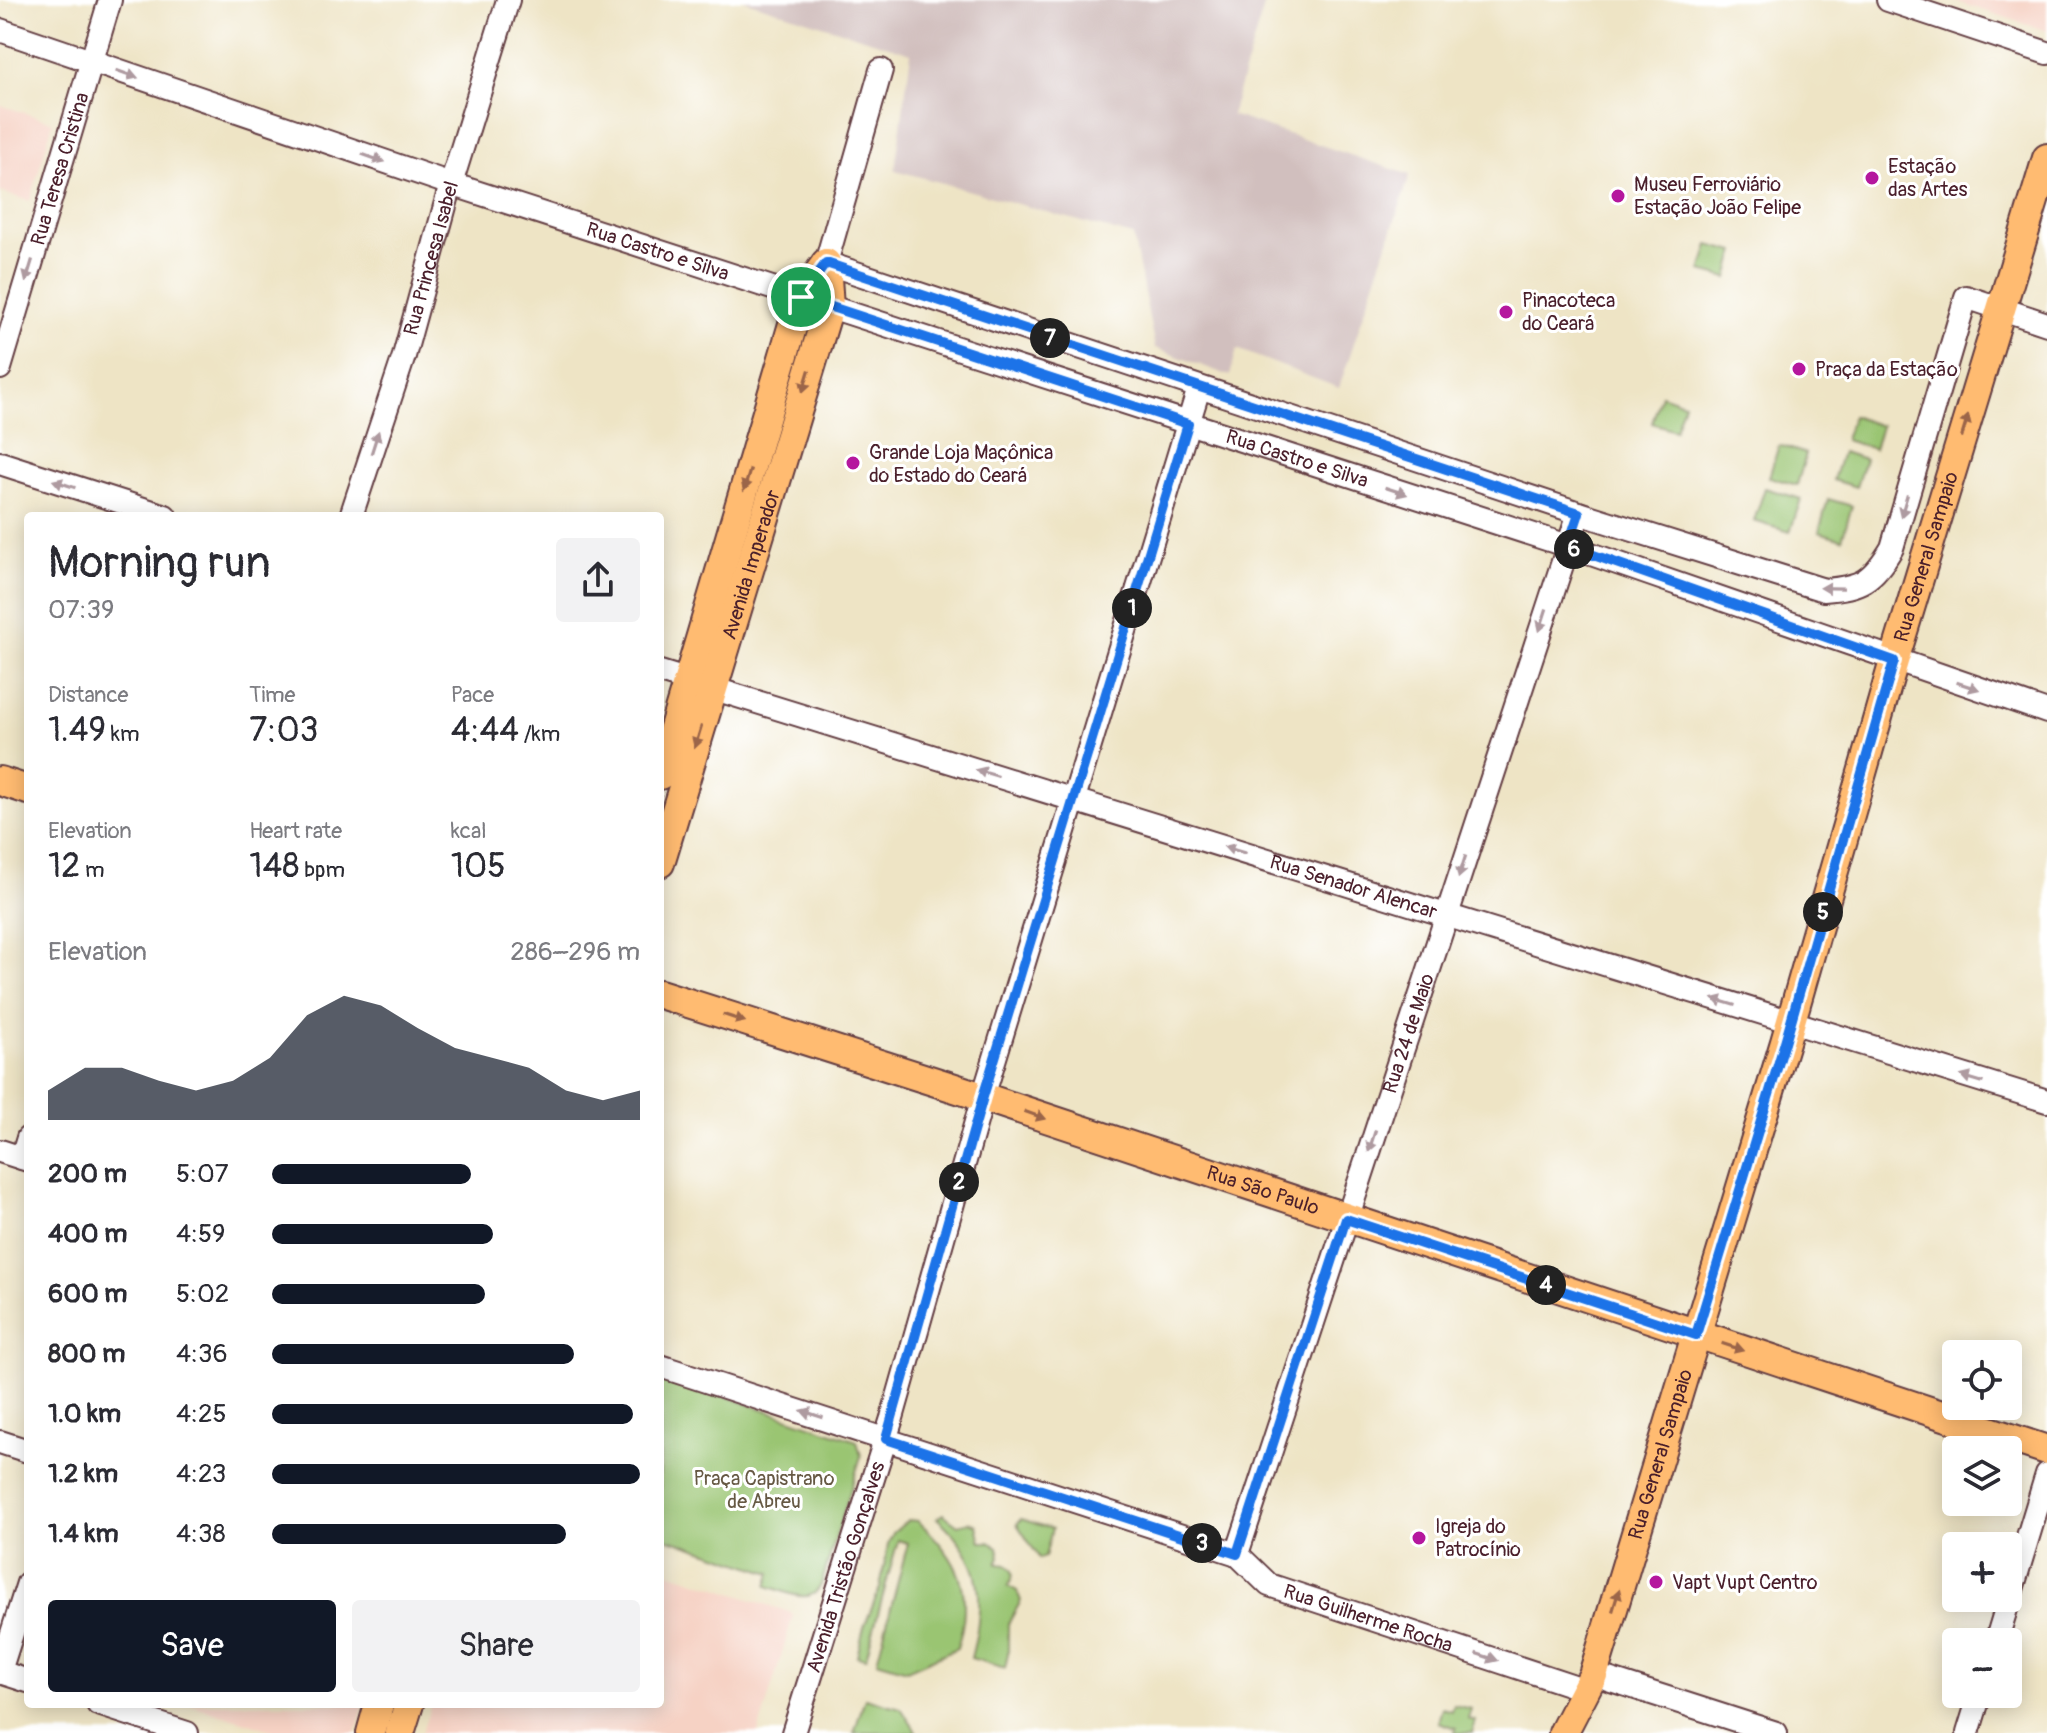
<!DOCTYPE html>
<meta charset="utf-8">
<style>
:root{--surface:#fff;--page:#f2f2f3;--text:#2b2b33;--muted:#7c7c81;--accent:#111827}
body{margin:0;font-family:Pangolin,sans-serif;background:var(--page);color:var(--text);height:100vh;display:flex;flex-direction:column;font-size:30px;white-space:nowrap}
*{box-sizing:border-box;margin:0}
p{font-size:26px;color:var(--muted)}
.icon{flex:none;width:44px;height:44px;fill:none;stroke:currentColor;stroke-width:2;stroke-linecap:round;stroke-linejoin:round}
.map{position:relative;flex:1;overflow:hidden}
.details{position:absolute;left:24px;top:512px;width:640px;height:1196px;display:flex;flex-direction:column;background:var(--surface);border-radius:8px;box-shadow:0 4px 20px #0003}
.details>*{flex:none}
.tools{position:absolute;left:1942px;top:1340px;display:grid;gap:16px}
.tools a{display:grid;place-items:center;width:80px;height:80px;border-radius:8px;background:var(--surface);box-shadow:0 4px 20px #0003;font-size:40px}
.pin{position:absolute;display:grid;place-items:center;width:68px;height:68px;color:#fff;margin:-34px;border:4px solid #fff;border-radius:50%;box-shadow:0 2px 8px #0007}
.km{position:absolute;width:40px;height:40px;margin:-20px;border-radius:50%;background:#222;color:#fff;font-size:22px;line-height:40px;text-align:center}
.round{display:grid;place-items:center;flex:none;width:84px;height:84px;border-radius:8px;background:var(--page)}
.head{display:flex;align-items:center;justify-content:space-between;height:136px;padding:0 24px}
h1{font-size:44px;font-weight:600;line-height:60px}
.figures{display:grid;grid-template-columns:repeat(3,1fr);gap:12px;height:136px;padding:8px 24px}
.figures div{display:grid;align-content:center}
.figures b{font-size:34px;font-weight:600}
.figures small{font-size:22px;font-weight:400}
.figures p{font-size:22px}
.chart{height:224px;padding:16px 24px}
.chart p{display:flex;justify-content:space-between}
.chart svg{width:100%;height:144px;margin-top:8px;fill:var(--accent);opacity:.7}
.action{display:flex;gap:16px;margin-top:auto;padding:16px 24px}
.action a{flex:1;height:92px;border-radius:8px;background:var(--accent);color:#fff;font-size:32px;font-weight:600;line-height:92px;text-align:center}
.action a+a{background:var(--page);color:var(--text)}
ul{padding:0 24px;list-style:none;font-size:26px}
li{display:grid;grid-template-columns:128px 96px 1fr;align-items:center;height:60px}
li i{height:20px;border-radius:10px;background:var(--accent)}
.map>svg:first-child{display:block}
.built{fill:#f6d2c4}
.industrial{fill:#d1bfbe}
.green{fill:#9ac572;stroke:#72724e;stroke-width:2}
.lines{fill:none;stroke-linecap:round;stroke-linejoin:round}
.minor-casing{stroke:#633d42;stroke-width:26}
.major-casing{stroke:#633d42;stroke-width:32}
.minor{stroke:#fff;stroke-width:22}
.major{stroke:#ffbb71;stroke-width:28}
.oneway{fill:#ae9aa0}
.oneway2{fill:#9b654a}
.route-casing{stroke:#fff;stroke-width:16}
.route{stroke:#1a73e8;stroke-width:10}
.poi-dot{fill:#b5179e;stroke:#fff;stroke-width:3}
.labels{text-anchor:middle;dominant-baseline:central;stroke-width:6;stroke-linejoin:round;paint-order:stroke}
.poi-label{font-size:20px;fill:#4a1f2b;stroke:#fff;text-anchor:start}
.street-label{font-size:20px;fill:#4a1f2b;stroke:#fff}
.park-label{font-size:20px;fill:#665944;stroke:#fff}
</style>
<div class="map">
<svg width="2047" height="1733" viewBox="0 0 2047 1733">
<rect width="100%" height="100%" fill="#fff"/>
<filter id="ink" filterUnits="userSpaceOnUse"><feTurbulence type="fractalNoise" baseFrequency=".0125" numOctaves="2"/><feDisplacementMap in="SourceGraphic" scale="16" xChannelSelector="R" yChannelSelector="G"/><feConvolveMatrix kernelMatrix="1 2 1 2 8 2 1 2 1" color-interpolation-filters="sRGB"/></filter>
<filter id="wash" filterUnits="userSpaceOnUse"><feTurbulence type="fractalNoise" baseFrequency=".006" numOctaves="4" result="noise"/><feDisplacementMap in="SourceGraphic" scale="32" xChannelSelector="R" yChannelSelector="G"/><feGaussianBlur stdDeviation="1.8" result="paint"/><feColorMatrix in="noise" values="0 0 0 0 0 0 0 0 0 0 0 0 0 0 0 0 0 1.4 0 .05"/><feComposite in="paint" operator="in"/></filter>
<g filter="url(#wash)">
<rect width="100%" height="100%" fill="#eee4c5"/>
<g class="built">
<path d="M1951,0H2047V31Z"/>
<path d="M0,105L53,122L30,201L0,192Z"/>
<path d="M660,1569L792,1613L793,1616L758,1733H422L431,1704H660Z"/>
<path d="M189,1704H364L356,1733H280Z"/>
</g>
<path class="industrial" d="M743,0H1266L1231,115L1410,175L1339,388L1237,349L1230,376L1155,348L1133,236L895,170L911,53Z"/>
<g class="green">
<path d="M1709,245L1735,252L1728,278L1701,271Z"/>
<path d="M1661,395L1684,403L1675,430L1652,423Z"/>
<path d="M1852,416L1881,426L1874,449L1845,440Z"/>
<path d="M1779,445L1806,454L1797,485L1769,477Z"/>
<path d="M1842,452L1865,459L1856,487L1833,480Z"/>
<path d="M1765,488L1801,499L1790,532L1754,521Z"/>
<path d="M1828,499L1852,506L1842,539L1819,532Z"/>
<path d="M660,1374L857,1441L861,1456L821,1585C811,1607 785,1591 767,1586L771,1573L660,1536Z"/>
<path d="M943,1514L958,1525L970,1522L977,1525L981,1542H989L998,1547L1000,1557L997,1564L1006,1565C1015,1570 1014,1578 1008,1586L1017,1591L1021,1601L1008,1624V1654L1005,1668L971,1658C986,1600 984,1559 937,1518Z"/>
<path d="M1021,1519L1052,1529L1045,1557L1040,1559L1038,1556L1017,1524Z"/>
<path d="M908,1520L918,1521C961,1560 974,1592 957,1648L907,1670L877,1661L908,1543L898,1540L866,1658L857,1656L864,1627L880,1588L888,1544L893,1533Z"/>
<path d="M865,1698L901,1708L917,1733H854Z"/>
<path d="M1454,1705L1471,1709L1468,1719L1476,1721L1472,1733H1455L1456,1728L1438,1722L1442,1708L1452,1711Z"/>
</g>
</g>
<g filter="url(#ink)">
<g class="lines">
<defs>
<g id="minor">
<path d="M1888,0L2047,53"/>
<path id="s1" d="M0,30L451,184L1568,546L2047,712"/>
<path d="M881,70L826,263L1579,513L1824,590C1862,587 1872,581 1892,548L1966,297L2047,324"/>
<path id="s2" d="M0,368L110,0"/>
<path d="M0,463L165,516"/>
<path id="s3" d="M351,516L404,356L451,184L508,0"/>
<path id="s4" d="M660,672L2047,1101"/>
<path d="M0,1151L28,1160"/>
<path d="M22,1158L28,1138"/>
<path id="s5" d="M660,1366L1237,1554L1269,1585L1586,1690"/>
<path d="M0,1442L28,1451"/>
<path id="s6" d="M1237,1554L1579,513"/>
<path d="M1996,1642L2047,1474"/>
<path d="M0,1671L28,1583"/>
<path d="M0,1672L28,1681"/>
<path d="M1608,1679L1776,1733"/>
<path d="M98,1704L187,1733"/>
<path id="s7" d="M793,1733L892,1418L983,1097L1199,388"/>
<path d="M1968,1733L1980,1694"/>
</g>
<g id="major">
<path d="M660,775L801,297L826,263"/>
<path d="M0,781L28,790"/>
<path id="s8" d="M660,863L829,307L826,263"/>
<path id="s9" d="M660,994L983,1097L2047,1450"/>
<path d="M371,1733L379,1704"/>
<path d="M400,1733L409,1704"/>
<path id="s10" d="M1563,1733L1593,1675L1785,1042L1894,661L2047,158"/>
</g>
</defs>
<use href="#minor" class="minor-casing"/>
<use href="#major" class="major-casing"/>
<use href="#minor" class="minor"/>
<use href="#major" class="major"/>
</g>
<defs><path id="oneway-solid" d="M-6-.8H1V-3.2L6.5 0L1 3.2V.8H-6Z" transform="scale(2)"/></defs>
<g class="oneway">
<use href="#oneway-solid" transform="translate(127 74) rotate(19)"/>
<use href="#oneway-solid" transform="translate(373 158) rotate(19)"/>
<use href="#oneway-solid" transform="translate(29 271) rotate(107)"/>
<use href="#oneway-solid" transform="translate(375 442) rotate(-72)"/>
<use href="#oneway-solid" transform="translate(64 484) rotate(-162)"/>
<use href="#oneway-solid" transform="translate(1396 491) rotate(18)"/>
<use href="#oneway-solid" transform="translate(1904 506) rotate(107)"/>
<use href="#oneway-solid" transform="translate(1832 588) rotate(-179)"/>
<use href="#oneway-solid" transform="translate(1543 620) rotate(108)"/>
<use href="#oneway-solid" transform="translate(1968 686) rotate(18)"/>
<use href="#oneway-solid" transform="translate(987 773) rotate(-163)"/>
<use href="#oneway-solid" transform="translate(1235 850) rotate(-163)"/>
<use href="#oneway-solid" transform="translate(1462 867) rotate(108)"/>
<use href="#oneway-solid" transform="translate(1724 1002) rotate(-163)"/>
<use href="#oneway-solid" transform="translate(1972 1079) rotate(-163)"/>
<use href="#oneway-solid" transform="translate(1372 1141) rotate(108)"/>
<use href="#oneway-solid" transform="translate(812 1414) rotate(-162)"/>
<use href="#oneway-solid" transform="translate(1487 1657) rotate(18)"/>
</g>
<g class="oneway2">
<use href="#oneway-solid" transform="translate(806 381) rotate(107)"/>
<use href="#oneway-solid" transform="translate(1965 426) rotate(-73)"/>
<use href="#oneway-solid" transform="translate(747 480) rotate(107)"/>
<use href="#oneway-solid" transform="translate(698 737) rotate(107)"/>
<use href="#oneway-solid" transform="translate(734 1018) rotate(18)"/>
<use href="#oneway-solid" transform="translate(1035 1115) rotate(19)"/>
<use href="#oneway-solid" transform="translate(1733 1347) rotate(18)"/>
<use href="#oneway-solid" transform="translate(1616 1600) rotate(-73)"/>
</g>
</g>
<g class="lines" filter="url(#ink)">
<defs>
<path id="route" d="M826,263L1579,513L1568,546L1894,661L1785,1042L1696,1335L1346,1219L1237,1554L886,1439L983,1097L1188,424L801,297Z"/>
</defs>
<use href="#route" class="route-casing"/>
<use href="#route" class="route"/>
</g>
<g class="poi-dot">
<circle cx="1872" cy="178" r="8"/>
<circle cx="1618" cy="196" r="8"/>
<circle cx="1506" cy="312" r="8"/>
<circle cx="1799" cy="369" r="8"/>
<circle cx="853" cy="463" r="8"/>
<circle cx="1419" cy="1538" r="8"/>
<circle cx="1656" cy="1582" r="8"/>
</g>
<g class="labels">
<g class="poi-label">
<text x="1888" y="166">Estação<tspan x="1888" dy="23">das Artes</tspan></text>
<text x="1634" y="184">Museu Ferroviário<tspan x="1634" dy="23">Estação João Felipe</tspan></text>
<text x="1522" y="300">Pinacoteca<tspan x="1522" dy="23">do Ceará</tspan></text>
<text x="1815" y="369">Praça da Estação</text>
<text x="869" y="452">Grande Loja Maçônica<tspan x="869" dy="23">do Estado do Ceará</tspan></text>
<text x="1435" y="1526">Igreja do<tspan x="1435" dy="23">Patrocínio</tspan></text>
<text x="1672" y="1582">Vapt Vupt Centro</text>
</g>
<g class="street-label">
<text stroke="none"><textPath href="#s2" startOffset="208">Rua Teresa Cristina</textPath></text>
<text stroke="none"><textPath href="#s1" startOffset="694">Rua Castro e Silva</textPath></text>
<text stroke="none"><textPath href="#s3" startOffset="270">Rua Princesa Isabel</textPath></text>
<text stroke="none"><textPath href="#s1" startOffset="1366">Rua Castro e Silva</textPath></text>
<text stroke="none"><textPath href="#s10" startOffset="1232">Rua General Sampaio</textPath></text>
<text stroke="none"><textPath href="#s8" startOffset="312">Avenida Imperador</textPath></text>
<text stroke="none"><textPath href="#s4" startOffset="726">Rua Senador Alencar</textPath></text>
<text stroke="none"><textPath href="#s6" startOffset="548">Rua 24 de Maio</textPath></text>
<text stroke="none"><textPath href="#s9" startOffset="634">Rua São Paulo</textPath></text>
<text stroke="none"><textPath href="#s10" startOffset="296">Rua General Sampaio</textPath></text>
<text stroke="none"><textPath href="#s7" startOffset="174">Avenida Tristão Gonçalves</textPath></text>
<text stroke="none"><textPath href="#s5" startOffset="756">Rua Guilherme Rocha</textPath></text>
</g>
<g class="park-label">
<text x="764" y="1478">Praça Capistrano<tspan x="764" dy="23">de Abreu</tspan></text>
</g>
</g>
</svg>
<div class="tools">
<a><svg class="icon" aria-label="locate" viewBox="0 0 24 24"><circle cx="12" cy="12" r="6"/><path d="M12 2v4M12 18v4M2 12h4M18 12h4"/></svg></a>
<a><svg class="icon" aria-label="layers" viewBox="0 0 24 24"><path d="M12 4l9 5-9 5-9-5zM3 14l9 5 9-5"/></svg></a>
<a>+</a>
<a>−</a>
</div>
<div class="pin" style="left:801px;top:297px;background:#1e9e55"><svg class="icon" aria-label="arrive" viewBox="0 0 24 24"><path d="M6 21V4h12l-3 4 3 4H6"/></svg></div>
<b class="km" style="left:1132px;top:608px">1</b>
<b class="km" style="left:959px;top:1182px">2</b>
<b class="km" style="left:1202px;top:1543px">3</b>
<b class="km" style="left:1546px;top:1285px">4</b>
<b class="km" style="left:1823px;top:912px">5</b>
<b class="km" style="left:1574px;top:549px">6</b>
<b class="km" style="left:1050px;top:338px">7</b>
<section class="details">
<div class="head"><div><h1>Morning run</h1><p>07:39</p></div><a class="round"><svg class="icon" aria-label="share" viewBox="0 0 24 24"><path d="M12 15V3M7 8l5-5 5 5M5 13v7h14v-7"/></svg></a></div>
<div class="figures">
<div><p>Distance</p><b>1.49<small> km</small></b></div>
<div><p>Time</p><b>7:03</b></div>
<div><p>Pace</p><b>4:44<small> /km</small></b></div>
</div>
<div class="figures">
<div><p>Elevation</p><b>12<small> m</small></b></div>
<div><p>Heart rate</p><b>148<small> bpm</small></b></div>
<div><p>kcal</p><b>105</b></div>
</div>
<div class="chart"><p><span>Elevation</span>286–296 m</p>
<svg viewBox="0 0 160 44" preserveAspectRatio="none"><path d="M0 44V35L10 28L20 28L30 32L40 35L50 32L60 25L70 12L80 6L90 9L100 16L110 22L120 25L130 28L140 35L150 38L160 35V44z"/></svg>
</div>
<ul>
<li><b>200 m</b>5:07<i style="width:54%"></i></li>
<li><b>400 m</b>4:59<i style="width:60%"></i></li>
<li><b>600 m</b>5:02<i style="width:58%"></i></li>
<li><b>800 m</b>4:36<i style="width:82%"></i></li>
<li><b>1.0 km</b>4:25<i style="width:98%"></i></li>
<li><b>1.2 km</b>4:23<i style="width:100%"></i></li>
<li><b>1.4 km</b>4:38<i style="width:80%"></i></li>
</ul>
<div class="action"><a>Save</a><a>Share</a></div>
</section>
</div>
